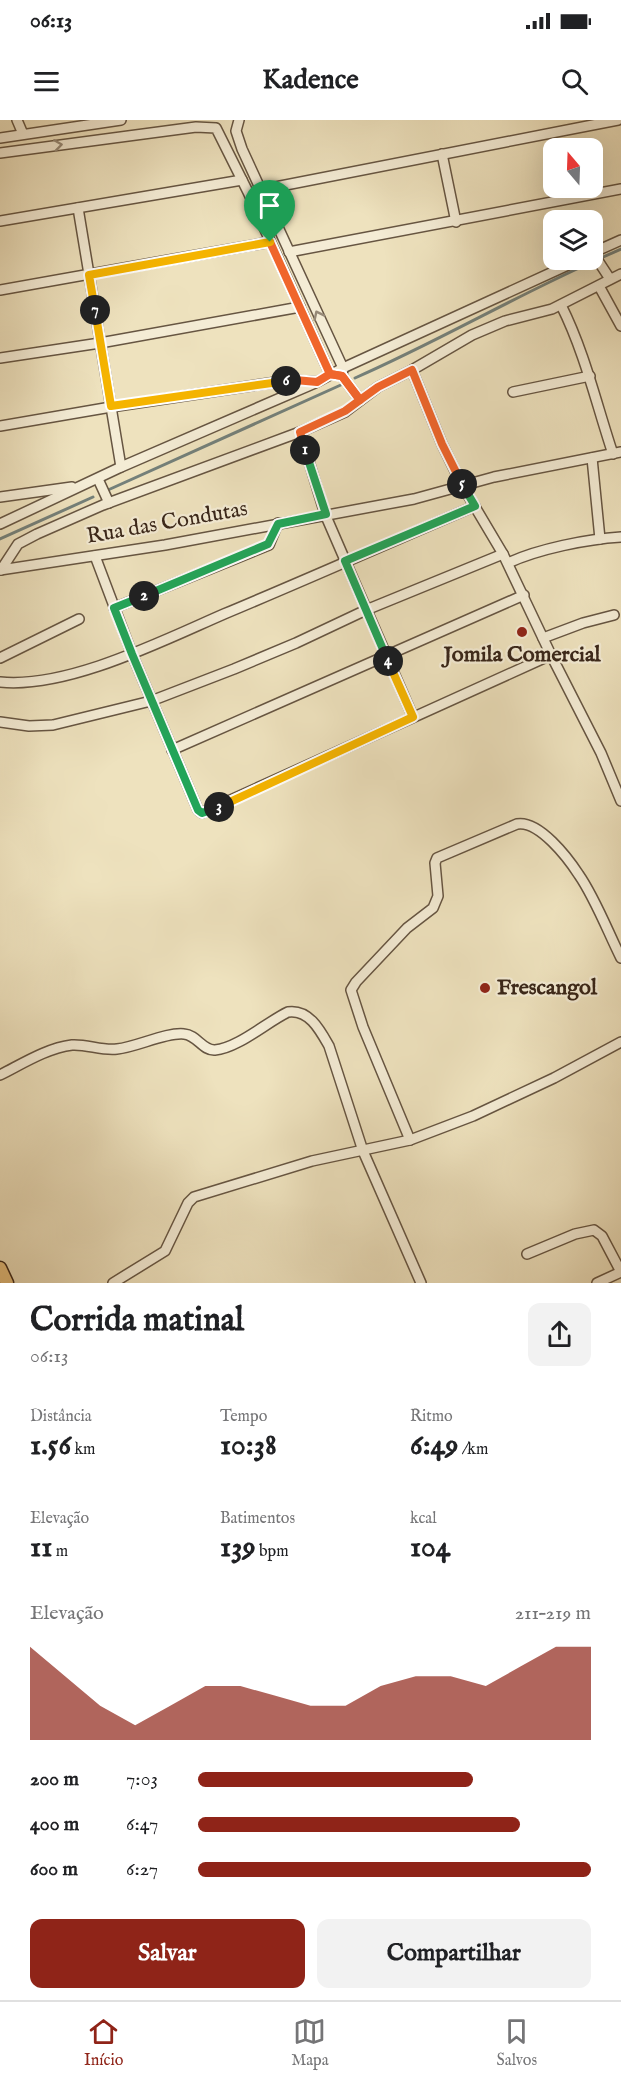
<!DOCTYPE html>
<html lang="pt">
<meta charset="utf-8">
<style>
:root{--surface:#fff;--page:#f2f2f2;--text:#202124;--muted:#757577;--line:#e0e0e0;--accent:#8f2418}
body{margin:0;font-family:"IM FELL English",serif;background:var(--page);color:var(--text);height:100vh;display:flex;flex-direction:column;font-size:22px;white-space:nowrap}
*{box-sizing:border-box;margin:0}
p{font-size:20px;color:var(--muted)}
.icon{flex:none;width:33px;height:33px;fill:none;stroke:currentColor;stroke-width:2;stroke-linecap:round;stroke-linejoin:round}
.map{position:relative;height:1163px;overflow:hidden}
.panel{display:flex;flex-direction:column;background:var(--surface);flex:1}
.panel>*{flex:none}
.needle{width:39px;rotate:341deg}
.fabs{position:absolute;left:543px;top:18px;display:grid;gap:12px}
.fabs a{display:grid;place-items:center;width:60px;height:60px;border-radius:12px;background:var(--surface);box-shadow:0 6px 24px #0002;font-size:30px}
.pin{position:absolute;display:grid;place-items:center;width:51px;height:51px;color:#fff;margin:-62px -26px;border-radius:50% 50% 50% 0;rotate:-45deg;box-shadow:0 0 6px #0007}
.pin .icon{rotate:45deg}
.km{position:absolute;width:30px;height:30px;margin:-15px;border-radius:50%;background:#222;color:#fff;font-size:16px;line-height:30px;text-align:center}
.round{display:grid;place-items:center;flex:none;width:63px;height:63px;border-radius:12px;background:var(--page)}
.summary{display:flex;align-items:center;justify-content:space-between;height:102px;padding:0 30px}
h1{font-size:33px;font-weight:800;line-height:45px}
.metrics{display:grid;grid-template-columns:repeat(3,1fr);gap:9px;height:102px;padding:6px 30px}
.metrics div{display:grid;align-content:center}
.metrics b{font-size:30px;font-weight:800}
.metrics small{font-size:16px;font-weight:400}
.metrics p{font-size:16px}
.chart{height:168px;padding:12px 30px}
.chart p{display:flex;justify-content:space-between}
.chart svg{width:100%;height:108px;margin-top:6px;fill:var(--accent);opacity:.7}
.button{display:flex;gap:12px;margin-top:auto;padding:12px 30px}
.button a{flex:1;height:69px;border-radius:12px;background:var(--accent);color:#fff;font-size:24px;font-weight:800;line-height:69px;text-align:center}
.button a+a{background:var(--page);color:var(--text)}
ul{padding:0 30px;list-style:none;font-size:20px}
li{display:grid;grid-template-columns:96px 72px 1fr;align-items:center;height:45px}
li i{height:15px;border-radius:8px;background:var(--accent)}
.status{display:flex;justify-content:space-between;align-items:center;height:42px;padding:0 30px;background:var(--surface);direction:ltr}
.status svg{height:16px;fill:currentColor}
header{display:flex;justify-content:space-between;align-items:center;height:78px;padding:0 30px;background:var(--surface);font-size:27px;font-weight:800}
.tab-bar{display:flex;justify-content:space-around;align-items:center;height:84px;border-top:2px solid var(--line);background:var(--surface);font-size:16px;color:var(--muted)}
.tab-bar a{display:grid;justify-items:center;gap:3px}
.tab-bar .selected{color:var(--accent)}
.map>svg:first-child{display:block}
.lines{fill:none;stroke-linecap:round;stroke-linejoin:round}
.stream{stroke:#74807a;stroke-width:3}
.minor-casing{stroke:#665542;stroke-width:12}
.major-casing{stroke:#392619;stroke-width:15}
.minor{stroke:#f4ecd5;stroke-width:9}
.major{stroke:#e7c17f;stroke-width:12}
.oneway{stroke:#968977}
.split-1-casing{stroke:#fff;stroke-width:12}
.split-2-casing{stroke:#fff;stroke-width:12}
.split-3-casing{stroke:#fff;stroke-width:12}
.split-4-casing{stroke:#fff;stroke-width:12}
.split-5-casing{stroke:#fff;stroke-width:12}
.split-6-casing{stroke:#fff;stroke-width:12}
.split-7-casing{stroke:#fff;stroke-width:12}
.split-8-casing{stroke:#fff;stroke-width:12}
.split-1{stroke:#f0652b;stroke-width:8}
.split-2{stroke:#22a559;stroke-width:8}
.split-3{stroke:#22a559;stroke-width:8}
.split-4{stroke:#f5b400;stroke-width:8}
.split-5{stroke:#22a559;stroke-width:8}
.split-6{stroke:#f0652b;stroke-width:8}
.split-7{stroke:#f5b400;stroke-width:8}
.split-8{stroke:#f5b400;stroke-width:8}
.poi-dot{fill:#8f2418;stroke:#f4ecd5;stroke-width:2}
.labels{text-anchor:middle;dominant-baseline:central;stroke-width:4.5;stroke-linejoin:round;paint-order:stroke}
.street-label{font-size:22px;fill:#392619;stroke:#f4ecd5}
.poi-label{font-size:22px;font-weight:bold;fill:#392619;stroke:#f4ecd5}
</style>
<div class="status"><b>06:13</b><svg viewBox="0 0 49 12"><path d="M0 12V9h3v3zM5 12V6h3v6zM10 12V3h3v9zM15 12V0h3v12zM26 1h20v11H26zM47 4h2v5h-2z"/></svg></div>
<header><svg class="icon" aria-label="menu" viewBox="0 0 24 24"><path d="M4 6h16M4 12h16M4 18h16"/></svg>Kadence<svg class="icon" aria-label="search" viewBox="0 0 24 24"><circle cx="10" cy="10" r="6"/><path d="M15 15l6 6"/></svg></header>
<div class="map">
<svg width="621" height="1163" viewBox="0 0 621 1163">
<rect width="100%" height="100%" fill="#eee2be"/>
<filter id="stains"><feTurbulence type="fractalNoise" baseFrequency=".00333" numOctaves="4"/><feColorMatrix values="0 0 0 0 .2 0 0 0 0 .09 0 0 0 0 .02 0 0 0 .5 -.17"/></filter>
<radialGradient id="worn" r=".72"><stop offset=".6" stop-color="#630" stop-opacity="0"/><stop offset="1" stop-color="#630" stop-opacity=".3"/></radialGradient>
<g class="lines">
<g class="stream">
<path d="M601,138L621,129"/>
<path d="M355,258C435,223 510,179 590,143"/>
<path d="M108,370L343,264"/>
<path d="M0,419L93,377"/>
</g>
<defs>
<g id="minor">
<path d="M17,0L23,14"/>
<path d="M239,0L236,11L242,29L343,248L342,256"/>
<path d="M0,18L121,0"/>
<path d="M0,33L196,7L216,8L248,72L330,254"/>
<path d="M442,34L456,102"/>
<path d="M260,70L618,0"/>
<path d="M78,88L121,347"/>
<path d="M0,101L242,60"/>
<path d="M289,132L621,69"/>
<path d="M592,133L621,120"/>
<path d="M593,133L610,159"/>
<path d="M599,166L621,206"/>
<path d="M0,170L270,122"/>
<path d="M561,185C585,233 596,283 613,334"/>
<path d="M0,238L100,223L300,187"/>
<path d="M412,250L442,324L462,365L503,434L551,535L601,633L621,681"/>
<path d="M339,255L342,256L360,280"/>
<path d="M513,272L590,256"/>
<path d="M0,306L111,287L290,260L317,262L343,248L579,140"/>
<path d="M300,312L325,394L413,597"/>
<path d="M592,338L600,419"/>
<path d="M98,359L109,383"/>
<path d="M0,377L72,367"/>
<path d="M0,404L121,347L315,263"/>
<path d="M95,436L132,534L198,690L202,693L551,535"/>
<path d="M508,443C538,429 587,419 621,417"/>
<path d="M0,450L165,425L414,379L494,357L621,332"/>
<path d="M1,450L18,424L37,414L103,385L300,312L345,292L378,267L412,250L472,215L505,201L552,189L621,154"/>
<path d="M114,488L269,425L278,403"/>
<path d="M543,518L583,503L614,495"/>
<path d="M0,538L79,499"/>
<path d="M0,562C67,569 162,521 224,494C308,459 391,422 475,386"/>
<path d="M0,602L29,606L53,605L151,581L234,549L296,523L366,490L503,434"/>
<path d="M172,630L524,475"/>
<path d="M0,955C22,944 47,928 72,925C87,924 102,931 117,929C137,927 166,912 184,914C197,915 203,931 215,930C238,928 267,902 288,892C309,889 320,910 329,926L363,1031L421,1163"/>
<path d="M410,1020L363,907L351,870L356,862L407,808L433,788L438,776L435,743L437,738L517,704C539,700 568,738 579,755C595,778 608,812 621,838"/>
<path d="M527,1134L575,1114L594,1110L602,1116L621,1152"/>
<path d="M113,1163L165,1131L188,1083L194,1077L312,1041L410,1020L473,996L554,958L621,922"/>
<path d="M597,1163L621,1152"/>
</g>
<path id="major" d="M0,1148L7,1163"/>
</defs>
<use href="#minor" class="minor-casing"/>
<use href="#major" class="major-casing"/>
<use href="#minor" class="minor"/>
<use href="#major" class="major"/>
</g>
<defs><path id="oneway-chevron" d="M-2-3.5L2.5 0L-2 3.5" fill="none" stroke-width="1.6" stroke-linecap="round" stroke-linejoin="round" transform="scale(1.5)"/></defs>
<g class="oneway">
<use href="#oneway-chevron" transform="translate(58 25) rotate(-8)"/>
<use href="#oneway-chevron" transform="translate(318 195) rotate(-116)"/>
</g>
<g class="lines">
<defs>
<path id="split-1" d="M270,122L330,254L342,256L360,280L345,291L300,312L305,330"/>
<path id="split-2" d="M144,476L268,424L278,404L326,394L305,330"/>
<path id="split-3" d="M144,476L114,488L132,534L198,690L202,693L219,687"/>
<path id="split-4" d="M219,687L413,597L388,541"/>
<path id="split-5" d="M388,541L345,441L475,386L462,364"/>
<path id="split-6" d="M286,261L295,260L317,262L330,254L342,256L360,280L378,267L412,250L442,324L462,364"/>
<path id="split-7" d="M95,190L111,286L286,261"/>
<path id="split-8" d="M95,190L89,155L270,122"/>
</defs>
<use href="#split-1" class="split-1-casing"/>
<use href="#split-2" class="split-2-casing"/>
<use href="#split-3" class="split-3-casing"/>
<use href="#split-4" class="split-4-casing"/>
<use href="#split-5" class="split-5-casing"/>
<use href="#split-6" class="split-6-casing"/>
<use href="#split-7" class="split-7-casing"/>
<use href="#split-8" class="split-8-casing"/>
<use href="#split-1" class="split-1"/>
<use href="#split-2" class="split-2"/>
<use href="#split-3" class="split-3"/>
<use href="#split-4" class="split-4"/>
<use href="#split-5" class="split-5"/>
<use href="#split-6" class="split-6"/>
<use href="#split-7" class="split-7"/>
<use href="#split-8" class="split-8"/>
</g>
<g class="poi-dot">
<circle cx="522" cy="512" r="6"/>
<circle cx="485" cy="868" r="6"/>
</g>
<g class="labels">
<g class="street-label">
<text transform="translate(167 403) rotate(-10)">Rua das Condutas</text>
</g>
<g class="poi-label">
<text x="522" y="535">Jomila Comercial</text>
<text x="497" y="868" text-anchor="start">Frescangol</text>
</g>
</g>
<rect width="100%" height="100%" filter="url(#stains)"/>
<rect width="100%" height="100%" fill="url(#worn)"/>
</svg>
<div class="fabs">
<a><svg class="needle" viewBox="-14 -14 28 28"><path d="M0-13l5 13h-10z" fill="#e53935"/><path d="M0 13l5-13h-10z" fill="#757577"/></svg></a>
<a><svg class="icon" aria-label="layers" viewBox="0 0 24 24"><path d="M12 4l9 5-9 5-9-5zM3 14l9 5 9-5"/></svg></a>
</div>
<div class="pin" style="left:270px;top:122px;background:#1e9e55"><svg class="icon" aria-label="arrive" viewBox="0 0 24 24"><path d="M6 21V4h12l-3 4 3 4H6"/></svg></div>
<b class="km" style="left:305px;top:330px">1</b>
<b class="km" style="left:144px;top:476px">2</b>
<b class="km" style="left:219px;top:687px">3</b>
<b class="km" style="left:388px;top:541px">4</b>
<b class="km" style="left:462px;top:364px">5</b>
<b class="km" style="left:286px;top:261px">6</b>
<b class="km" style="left:95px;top:190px">7</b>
</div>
<section class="panel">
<div class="summary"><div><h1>Corrida matinal</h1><p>06:13</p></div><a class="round"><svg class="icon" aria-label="share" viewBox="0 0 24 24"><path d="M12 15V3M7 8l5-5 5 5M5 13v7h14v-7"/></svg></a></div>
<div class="metrics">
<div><p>Distância</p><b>1.56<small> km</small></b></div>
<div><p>Tempo</p><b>10:38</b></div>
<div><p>Ritmo</p><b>6:49<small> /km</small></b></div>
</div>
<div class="metrics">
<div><p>Elevação</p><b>11<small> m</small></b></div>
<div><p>Batimentos</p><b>139<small> bpm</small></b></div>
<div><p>kcal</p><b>104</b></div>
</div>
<div class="chart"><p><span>Elevação</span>211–219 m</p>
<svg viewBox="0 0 160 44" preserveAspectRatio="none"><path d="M0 44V6L10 18L20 30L30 38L40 30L50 22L60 22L70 26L80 30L90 30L100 22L110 18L120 18L130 22L140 14L150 6L160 6V44z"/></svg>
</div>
<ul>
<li><b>200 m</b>7:03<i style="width:70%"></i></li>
<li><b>400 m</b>6:47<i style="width:82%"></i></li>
<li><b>600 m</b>6:27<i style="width:100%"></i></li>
</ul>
<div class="button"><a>Salvar</a><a>Compartilhar</a></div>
</section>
<nav class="tab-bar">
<a class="selected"><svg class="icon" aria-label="home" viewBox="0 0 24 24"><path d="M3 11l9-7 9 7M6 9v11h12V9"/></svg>Início</a>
<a><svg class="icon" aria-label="map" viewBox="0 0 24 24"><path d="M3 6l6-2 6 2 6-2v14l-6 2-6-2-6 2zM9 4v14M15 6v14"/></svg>Mapa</a>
<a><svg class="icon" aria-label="saved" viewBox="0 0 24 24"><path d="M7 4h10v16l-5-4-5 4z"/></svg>Salvos</a>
</nav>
